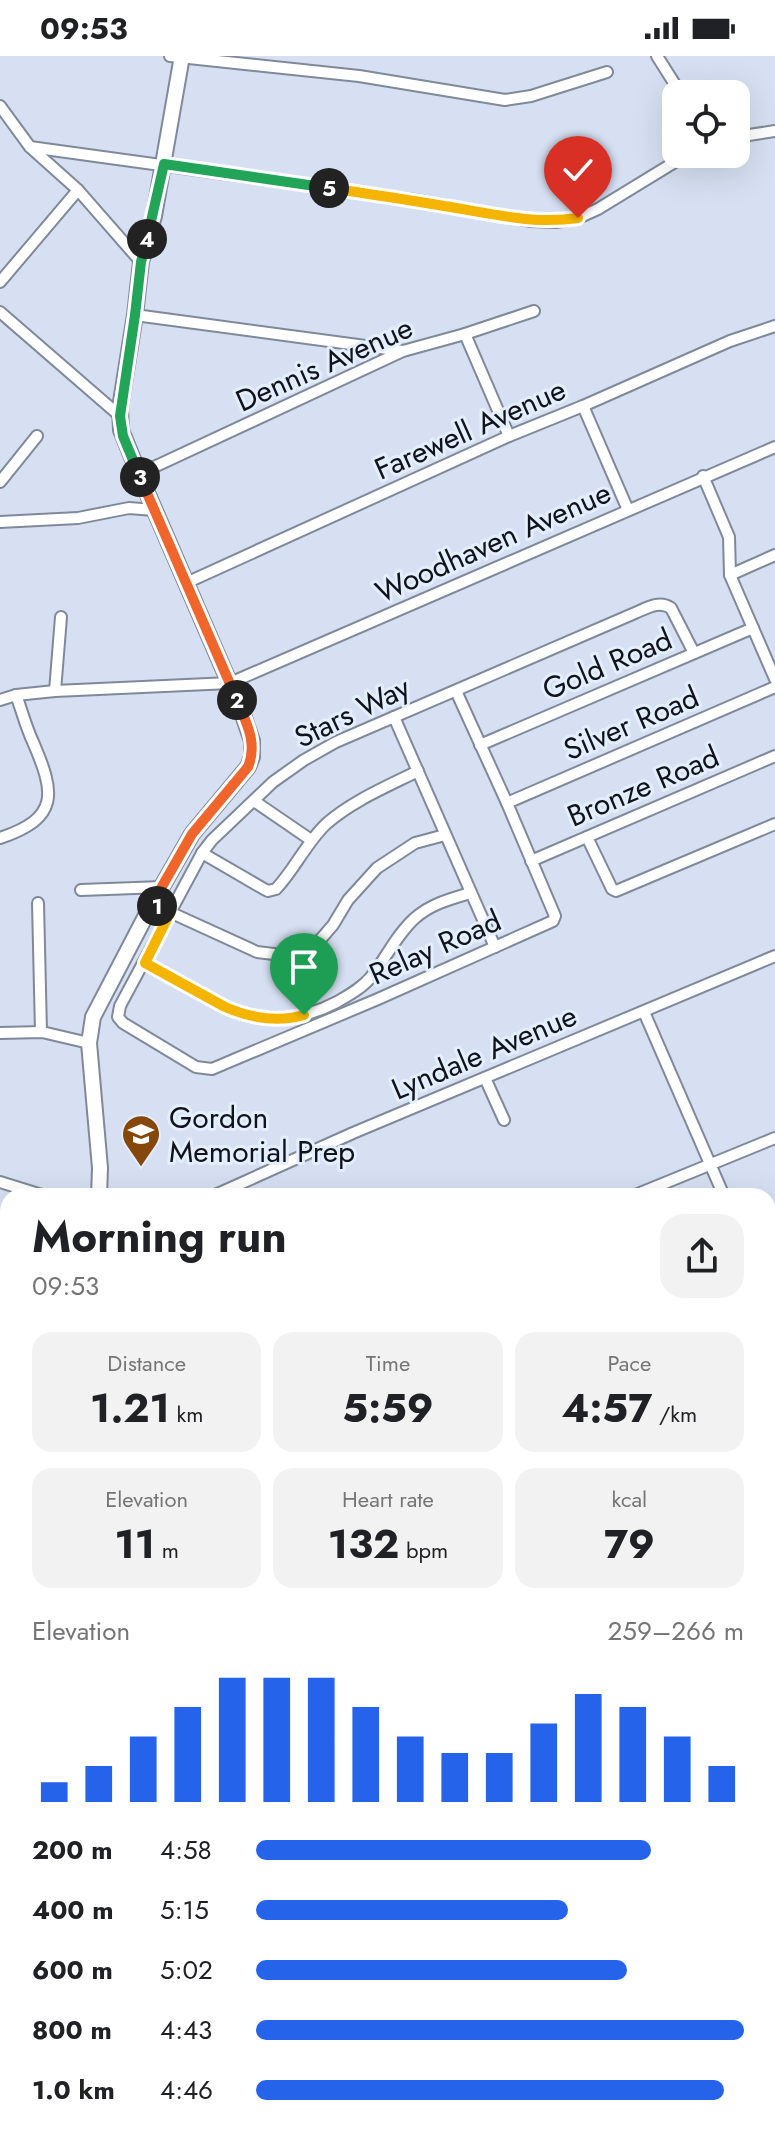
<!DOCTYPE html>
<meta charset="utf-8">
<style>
:root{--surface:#fff;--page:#f2f2f2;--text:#202124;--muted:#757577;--accent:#2563eb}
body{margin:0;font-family:Jost,sans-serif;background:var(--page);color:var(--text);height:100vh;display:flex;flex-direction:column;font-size:30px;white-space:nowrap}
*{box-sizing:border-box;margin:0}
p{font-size:26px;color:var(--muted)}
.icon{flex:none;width:44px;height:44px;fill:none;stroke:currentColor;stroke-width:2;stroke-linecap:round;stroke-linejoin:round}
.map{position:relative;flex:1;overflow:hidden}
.side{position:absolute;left:0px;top:1132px;width:776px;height:948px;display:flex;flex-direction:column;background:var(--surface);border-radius:24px 24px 0 0;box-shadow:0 8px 32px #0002}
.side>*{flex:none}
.fabs{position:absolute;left:662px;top:24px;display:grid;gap:16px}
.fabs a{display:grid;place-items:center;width:88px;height:88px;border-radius:16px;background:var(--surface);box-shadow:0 8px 32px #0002;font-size:40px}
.pin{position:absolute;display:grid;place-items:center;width:68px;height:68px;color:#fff;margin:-82px -34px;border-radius:50% 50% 50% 0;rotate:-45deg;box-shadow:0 0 8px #0007}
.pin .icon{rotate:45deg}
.km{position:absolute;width:40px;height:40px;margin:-20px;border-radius:50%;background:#222;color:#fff;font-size:22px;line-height:40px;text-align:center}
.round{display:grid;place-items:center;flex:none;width:84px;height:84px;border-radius:24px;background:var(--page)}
.overview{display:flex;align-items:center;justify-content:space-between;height:136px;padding:0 32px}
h1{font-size:44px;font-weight:700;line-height:60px}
.stats{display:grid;grid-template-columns:repeat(3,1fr);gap:12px;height:136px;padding:8px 32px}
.stats div{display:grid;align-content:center;border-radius:20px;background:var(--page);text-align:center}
.stats b{font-size:40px;font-weight:700}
.stats small{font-size:22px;font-weight:400}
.stats p{font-size:22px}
.chart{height:224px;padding:16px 32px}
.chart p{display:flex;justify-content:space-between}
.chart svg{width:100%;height:144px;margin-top:8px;stroke:var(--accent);stroke-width:6}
ul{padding:0 32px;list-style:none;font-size:26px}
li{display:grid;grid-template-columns:128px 96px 1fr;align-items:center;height:60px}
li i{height:20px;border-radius:10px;background:var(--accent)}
.status{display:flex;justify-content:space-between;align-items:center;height:56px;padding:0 40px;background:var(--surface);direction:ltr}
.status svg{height:22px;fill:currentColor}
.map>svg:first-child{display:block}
.green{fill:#93b8f4}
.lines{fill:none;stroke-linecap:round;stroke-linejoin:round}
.canal{stroke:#6fa0f1;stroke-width:9}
.minor-casing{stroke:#7f8999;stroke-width:14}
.major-casing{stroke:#7f8999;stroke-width:18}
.highway-casing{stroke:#7f8999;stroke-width:20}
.minor{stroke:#fff;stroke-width:10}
.major{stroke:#fff;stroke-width:14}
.highway{stroke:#fff;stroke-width:16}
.split-1-casing{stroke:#fff;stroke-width:16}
.split-2-casing{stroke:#fff;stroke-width:16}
.split-3-casing{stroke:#fff;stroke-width:16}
.split-4-casing{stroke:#fff;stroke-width:16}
.split-5-casing{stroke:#fff;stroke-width:16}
.split-6-casing{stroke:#fff;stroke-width:16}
.split-1{stroke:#f5b400;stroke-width:10}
.split-2{stroke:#f0652b;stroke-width:10}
.split-3{stroke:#f0652b;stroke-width:10}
.split-4{stroke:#22a559;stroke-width:10}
.split-5{stroke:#22a559;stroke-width:10}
.split-6{stroke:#f5b400;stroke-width:10}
.labels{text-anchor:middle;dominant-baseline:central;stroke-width:6;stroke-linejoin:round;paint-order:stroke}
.street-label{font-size:30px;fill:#101319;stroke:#e3eeff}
.poi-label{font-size:30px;fill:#101319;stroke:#e3eeff;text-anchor:start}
</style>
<div class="status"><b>09:53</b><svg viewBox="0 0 49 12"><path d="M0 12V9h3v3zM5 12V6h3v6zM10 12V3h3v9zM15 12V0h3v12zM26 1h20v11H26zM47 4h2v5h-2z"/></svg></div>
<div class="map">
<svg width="775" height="2080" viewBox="0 0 775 2080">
<rect width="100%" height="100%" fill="#d6e0f2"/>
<rect class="green" x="0" y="1213" width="8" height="127"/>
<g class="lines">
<g class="canal">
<path d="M768,1531L775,1526"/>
<path d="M0,1857L8,1855"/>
</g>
<defs>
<g id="minor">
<path d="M170,0L359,20L505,44L531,40L607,16"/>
<path d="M657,0L681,38"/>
<path d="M0,50L30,91L78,134L141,206"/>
<path d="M736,81L775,75"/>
<path d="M30,91L415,144L531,165L556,166L578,162L598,153L688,98"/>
<path d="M0,226L78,134"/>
<path d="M0,256L120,360"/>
<path d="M135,259L403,295"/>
<path d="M465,278L509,380"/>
<path d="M583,350L628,454"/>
<path d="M139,418L403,295L465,278L534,255"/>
<path d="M703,420L729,481L730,519L775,623"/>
<path d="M0,426L37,380"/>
<path d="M0,466L78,462L129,452L154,454"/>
<path d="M730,519L775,499"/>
<path d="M186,527L509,380L583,350L730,285L775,270"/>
<path d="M55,635L61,561"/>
<path d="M456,635L507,747L555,860L553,865L378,943L212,1013L196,1011L123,967L118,961L120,950L202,797L212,784L273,726L304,704L336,686L635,557C647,552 659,544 671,552L694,597"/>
<path d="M0,644L16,639L55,635L230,627L775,391"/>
<path d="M394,661L495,891"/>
<path d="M480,689L753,572"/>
<path d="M254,745L311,784"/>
<path d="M507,747L775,631"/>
<path d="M587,781L612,833L616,835L775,768"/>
<path d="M0,782C60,762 55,737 33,686C26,671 22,655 16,639"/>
<path d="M202,797L264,833L268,835L276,833C295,813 306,787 326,768C352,745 388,730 418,715"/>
<path d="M531,805L775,700"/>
<path d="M81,834L162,831"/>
<path d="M38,847L41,976"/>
<path d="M152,848L257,896L282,899L294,897L320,884L333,869L348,844L377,812L415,787L445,779"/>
<path d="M145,907L225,951C264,967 299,966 337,946C349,939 362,932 371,921C386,902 397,878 415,862C431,848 450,843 470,837"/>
<path d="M644,956L724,1140"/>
<path d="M0,977L42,976L89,987"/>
<path d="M485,1022L504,1064"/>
<path d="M0,1126L45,1140"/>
<path d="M213,1140L353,1077L775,900"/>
<path d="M633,1140L775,1082"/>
<path d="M768,1239L775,1236"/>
<path d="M768,1259L775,1285"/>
<path d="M0,1357L8,1358"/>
<path d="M768,1399L775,1397"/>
<path d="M0,1596L8,1594"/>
<path d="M768,1646L775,1640"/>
<path d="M0,1656L3,1687"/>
<path d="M768,1686L775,1688"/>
<path d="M0,1763L8,1761"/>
<path d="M0,1794L8,1792"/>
<path d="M768,1794L775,1778"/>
<path d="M0,1830L8,1828"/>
<path d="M0,1874L8,1871"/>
<path d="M0,1903L8,1899"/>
<path d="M768,1980L771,1954L775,1947"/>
<path d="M0,2016L8,2019"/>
<path d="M258,2072L275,2080"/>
<path d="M35,2080L41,2072"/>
<path d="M321,2080L325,2072"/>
<path d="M476,2080L480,2072"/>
<path d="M639,2080L643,2072"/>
</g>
<g id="major">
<path d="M99,1140L100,1112L89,987L93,961L152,848L192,778L248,711L252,701V685L242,656L139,418L121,374L120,352L135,259L141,206L154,160L182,0"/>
<path d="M768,2013L775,2019"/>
</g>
<g id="highway">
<path d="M768,1319L775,1316"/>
<path d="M768,1337L775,1335"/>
<path d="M0,1504L8,1503"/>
<path d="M0,1524H8"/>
</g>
</defs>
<use href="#minor" class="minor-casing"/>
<use href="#major" class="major-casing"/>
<use href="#highway" class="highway-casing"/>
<use href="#minor" class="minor"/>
<use href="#major" class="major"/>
<use href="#highway" class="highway"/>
</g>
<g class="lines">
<defs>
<path id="split-1" d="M157,850L170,857L145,907L225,951C251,962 277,967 304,959"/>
<path id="split-2" d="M157,850L152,848L192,778L248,711C258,687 246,666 237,644"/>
<path id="split-3" d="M140,421L237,644"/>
<path id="split-4" d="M140,421L123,380L120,360L135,259L141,206L147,183"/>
<path id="split-5" d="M147,183L164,108L329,132"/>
<path id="split-6" d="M329,132C368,138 406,143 444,150C489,157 533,169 578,162"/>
</defs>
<use href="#split-1" class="split-1-casing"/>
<use href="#split-2" class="split-2-casing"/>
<use href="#split-3" class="split-3-casing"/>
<use href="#split-4" class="split-4-casing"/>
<use href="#split-5" class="split-5-casing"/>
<use href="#split-6" class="split-6-casing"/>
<use href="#split-1" class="split-1"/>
<use href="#split-2" class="split-2"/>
<use href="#split-3" class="split-3"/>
<use href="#split-4" class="split-4"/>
<use href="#split-5" class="split-5"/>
<use href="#split-6" class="split-6"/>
</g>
<defs>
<symbol id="school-pin" viewBox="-11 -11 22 30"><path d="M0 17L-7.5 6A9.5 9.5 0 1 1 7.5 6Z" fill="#86480a" stroke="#e3eeff"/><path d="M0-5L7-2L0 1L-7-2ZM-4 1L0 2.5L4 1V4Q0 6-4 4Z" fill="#fff"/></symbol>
</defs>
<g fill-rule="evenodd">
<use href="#school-pin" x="119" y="1056" width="44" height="60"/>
</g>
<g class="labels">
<g class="street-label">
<text transform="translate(324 308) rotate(-24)">Dennis Avenue</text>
<text transform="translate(470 373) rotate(-24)">Farewell Avenue</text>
<text transform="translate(493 486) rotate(-24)">Woodhaven Avenue</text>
<text transform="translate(607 608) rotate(-23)">Gold Road</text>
<text transform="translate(352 656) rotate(-26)">Stars Way</text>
<text transform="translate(631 667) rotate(-23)">Silver Road</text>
<text transform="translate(643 730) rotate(-23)">Bronze Road</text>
<text transform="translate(435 891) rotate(-24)">Relay Road</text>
<text transform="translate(484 996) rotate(-23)">Lyndale Avenue</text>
</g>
<g class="poi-label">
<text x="169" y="1061">Gordon<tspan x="169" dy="34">Memorial Prep</tspan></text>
</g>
</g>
</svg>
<div class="fabs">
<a><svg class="icon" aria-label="locate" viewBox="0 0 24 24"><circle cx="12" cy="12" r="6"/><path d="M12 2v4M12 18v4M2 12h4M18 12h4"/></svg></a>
</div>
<div class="pin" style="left:304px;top:959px;background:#1e9e55"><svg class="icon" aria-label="arrive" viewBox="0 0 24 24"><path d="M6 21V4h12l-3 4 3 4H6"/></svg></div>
<div class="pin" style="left:578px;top:162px;background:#d93025"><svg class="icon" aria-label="check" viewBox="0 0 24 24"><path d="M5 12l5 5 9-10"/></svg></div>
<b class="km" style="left:157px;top:850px">1</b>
<b class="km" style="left:237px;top:644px">2</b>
<b class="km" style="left:140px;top:421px">3</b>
<b class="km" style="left:147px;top:183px">4</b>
<b class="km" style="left:329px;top:132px">5</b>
<section class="side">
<div class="overview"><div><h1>Morning run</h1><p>09:53</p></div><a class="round"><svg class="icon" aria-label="share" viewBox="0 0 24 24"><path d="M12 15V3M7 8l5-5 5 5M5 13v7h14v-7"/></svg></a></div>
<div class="stats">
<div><p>Distance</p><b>1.21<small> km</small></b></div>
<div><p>Time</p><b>5:59</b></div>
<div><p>Pace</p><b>4:57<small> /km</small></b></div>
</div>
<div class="stats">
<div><p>Elevation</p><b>11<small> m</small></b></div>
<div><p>Heart rate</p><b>132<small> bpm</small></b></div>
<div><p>kcal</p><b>79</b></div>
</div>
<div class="chart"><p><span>Elevation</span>259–266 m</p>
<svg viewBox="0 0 160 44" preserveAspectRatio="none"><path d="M5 44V38M15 44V33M25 44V24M35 44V15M45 44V6M55 44V6M65 44V6M75 44V15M85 44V24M95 44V29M105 44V29M115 44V20M125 44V11M135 44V15M145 44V24M155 44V33"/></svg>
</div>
<ul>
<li><b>200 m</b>4:58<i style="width:81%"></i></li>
<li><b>400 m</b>5:15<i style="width:64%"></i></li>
<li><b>600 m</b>5:02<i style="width:76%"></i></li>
<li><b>800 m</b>4:43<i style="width:100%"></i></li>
<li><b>1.0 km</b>4:46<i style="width:96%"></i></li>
</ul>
</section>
</div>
